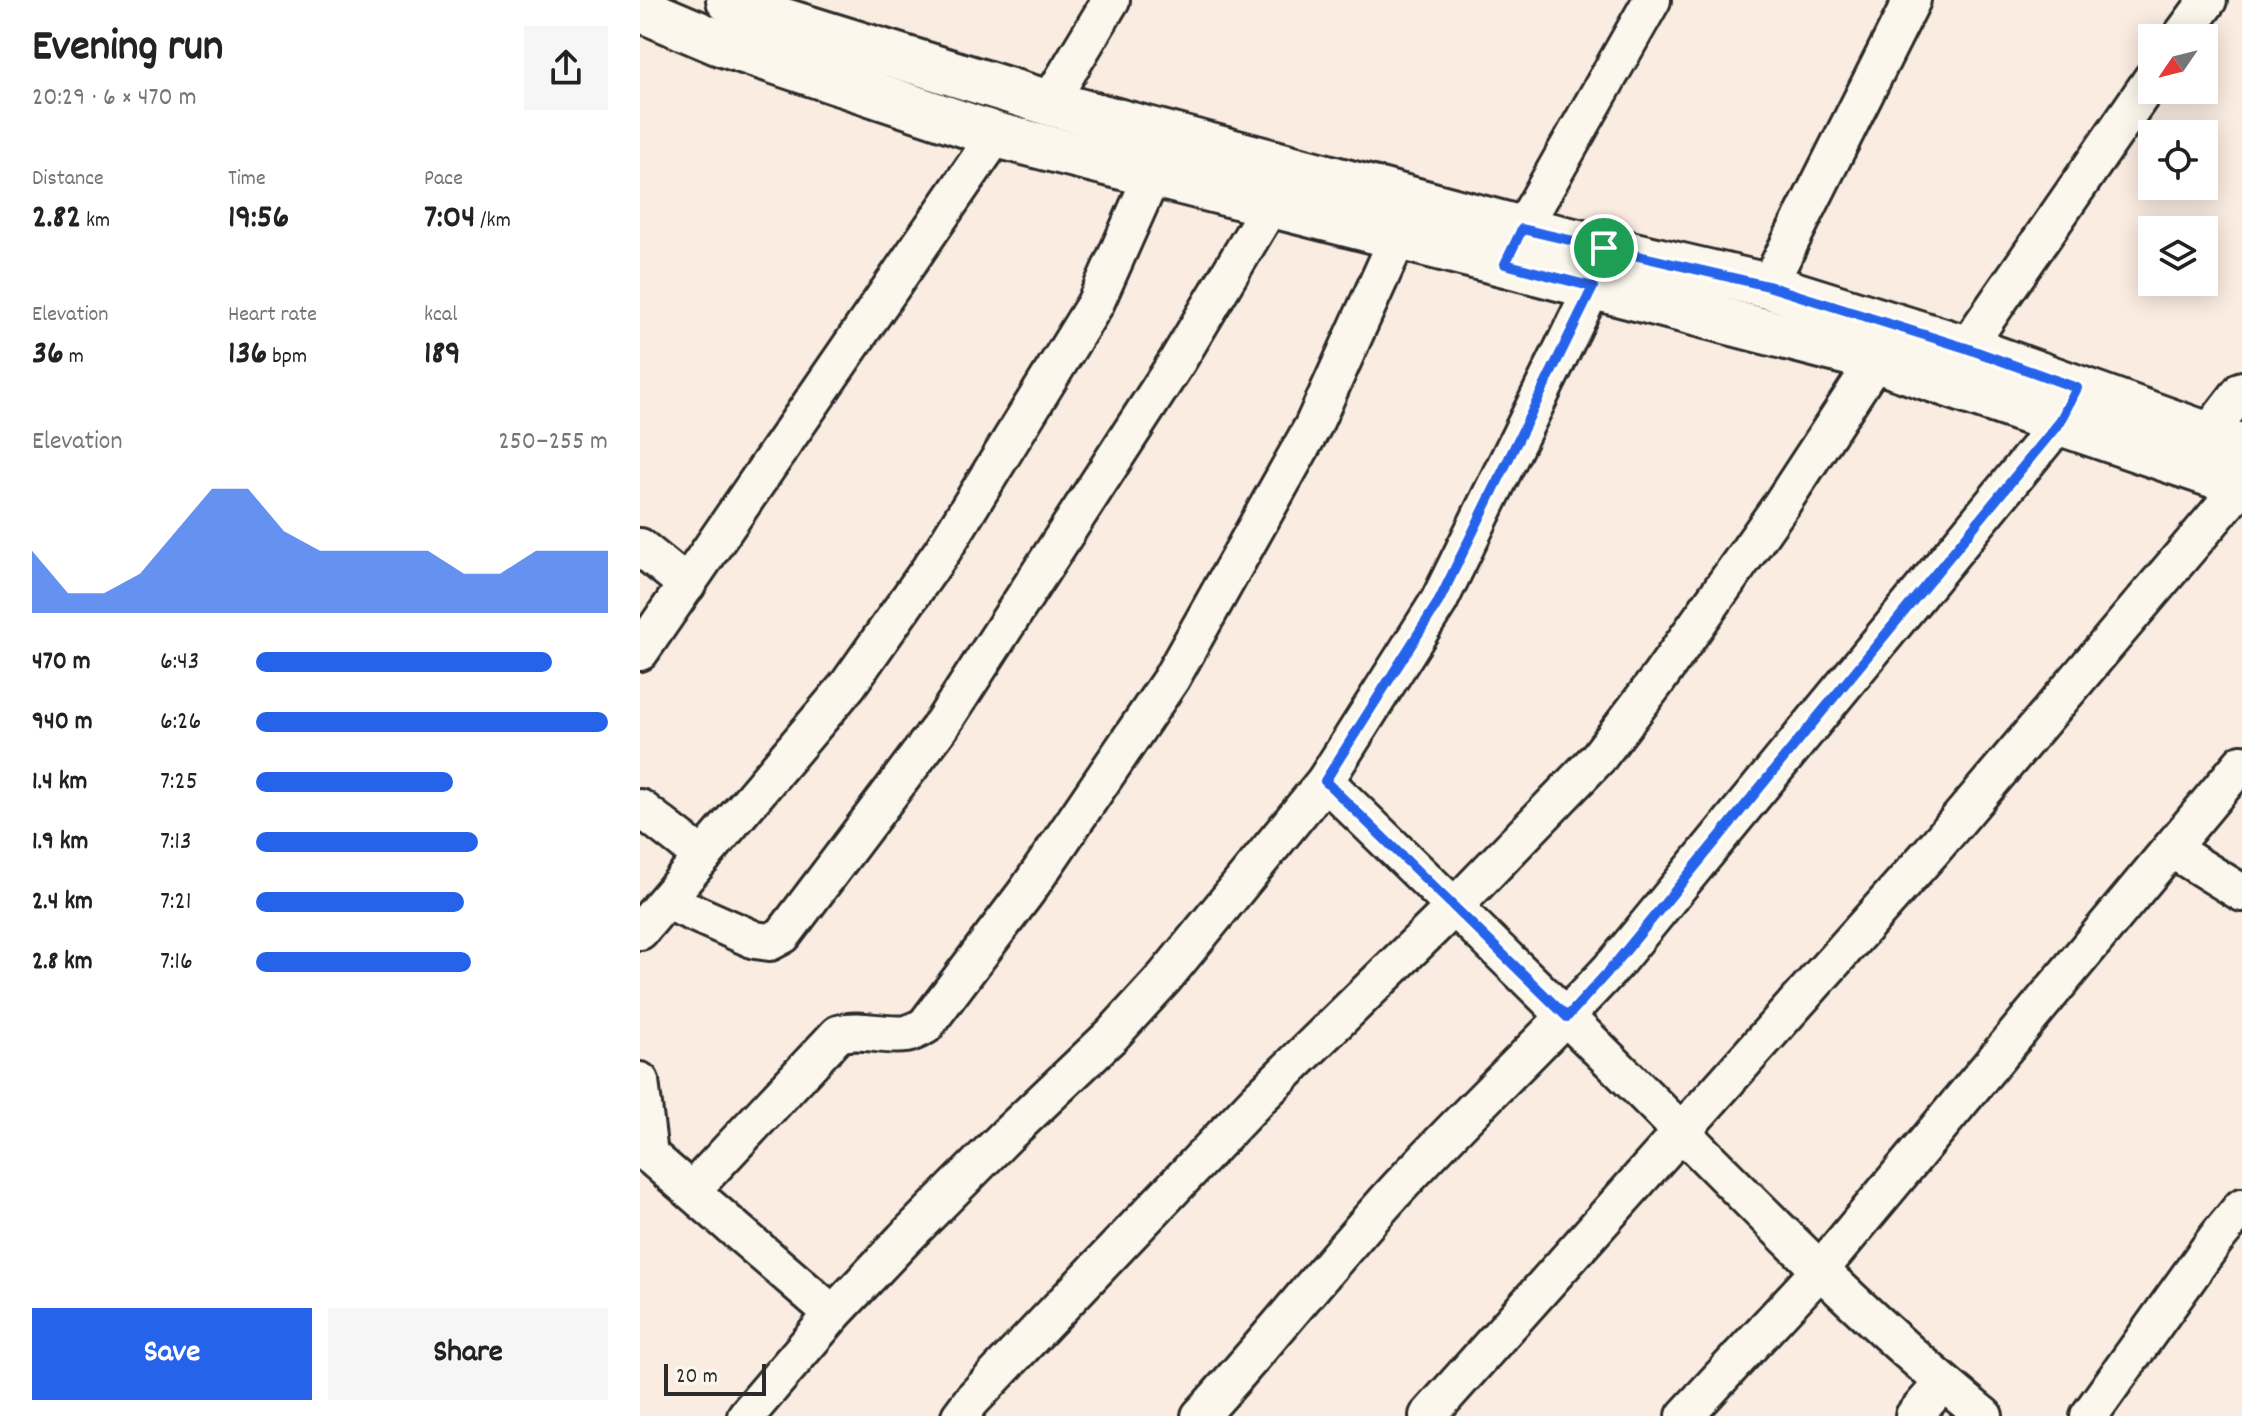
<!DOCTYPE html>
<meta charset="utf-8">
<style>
:root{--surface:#fff;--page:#f6f6f6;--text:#222;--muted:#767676;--accent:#2563eb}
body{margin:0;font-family:Dekko,sans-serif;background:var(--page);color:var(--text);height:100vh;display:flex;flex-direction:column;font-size:30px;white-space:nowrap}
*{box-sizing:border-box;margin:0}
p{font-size:26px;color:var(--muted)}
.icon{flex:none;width:44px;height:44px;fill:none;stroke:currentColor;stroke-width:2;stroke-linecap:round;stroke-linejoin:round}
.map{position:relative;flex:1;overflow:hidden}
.side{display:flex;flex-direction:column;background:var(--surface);width:640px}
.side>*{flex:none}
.needle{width:52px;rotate:235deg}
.controls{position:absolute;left:1498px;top:24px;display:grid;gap:16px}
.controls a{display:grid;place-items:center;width:80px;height:80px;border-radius:0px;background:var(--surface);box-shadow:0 4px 20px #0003;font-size:40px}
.scale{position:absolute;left:24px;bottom:20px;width:102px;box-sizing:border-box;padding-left:8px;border:4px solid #2b2b2b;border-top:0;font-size:22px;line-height:28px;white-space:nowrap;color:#2b2b2b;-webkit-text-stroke:6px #fbf7ec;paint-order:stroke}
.pin{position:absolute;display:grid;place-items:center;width:68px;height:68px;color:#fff;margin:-34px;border:4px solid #fff;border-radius:50%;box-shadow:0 2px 8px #0007}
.round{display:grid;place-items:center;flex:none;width:84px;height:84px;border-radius:0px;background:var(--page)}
.summary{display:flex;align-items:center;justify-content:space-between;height:136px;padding:0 32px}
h1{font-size:44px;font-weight:700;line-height:60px}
.metrics{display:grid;grid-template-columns:repeat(3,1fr);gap:12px;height:136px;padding:8px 32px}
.metrics div{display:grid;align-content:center}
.metrics b{font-size:34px;font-weight:700}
.metrics small{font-size:22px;font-weight:400}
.metrics p{font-size:22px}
.chart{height:224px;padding:16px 32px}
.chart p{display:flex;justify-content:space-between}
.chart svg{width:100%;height:144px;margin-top:8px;fill:var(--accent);opacity:.7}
.primary-button{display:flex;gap:16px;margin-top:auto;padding:16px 32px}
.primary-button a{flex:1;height:92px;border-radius:0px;background:var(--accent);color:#fff;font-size:32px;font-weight:700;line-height:92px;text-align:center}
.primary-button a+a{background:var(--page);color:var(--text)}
ul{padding:0 32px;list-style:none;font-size:26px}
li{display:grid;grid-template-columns:128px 96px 1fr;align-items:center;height:60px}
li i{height:20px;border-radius:10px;background:var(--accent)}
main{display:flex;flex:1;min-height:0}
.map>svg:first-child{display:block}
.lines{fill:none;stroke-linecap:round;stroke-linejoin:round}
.street-casing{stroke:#2b2b2b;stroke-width:42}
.secondary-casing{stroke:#2b2b2b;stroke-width:50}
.street{stroke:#fbf7ec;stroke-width:36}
.secondary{stroke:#fbf7ec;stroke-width:44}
.route-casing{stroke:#fff;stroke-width:16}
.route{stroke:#2563eb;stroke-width:10}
</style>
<main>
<section class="side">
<div class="summary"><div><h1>Evening run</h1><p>20:29 · 6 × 470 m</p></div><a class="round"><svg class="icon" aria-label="share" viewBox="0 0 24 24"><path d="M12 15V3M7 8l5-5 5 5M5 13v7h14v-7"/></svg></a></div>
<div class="metrics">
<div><p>Distance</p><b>2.82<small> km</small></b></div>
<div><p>Time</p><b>19:56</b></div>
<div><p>Pace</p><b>7:04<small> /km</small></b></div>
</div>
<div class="metrics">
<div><p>Elevation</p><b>36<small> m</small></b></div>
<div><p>Heart rate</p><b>136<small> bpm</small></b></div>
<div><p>kcal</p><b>189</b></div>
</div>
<div class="chart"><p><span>Elevation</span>250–255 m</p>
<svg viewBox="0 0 160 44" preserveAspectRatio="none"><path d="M0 44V25L10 38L20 38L30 32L40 19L50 6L60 6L70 19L80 25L90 25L100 25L110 25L120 32L130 32L140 25L150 25L160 25V44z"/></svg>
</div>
<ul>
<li><b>470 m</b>6:43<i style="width:84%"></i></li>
<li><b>940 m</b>6:26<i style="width:100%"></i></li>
<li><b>1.4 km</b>7:25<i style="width:56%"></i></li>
<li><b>1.9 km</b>7:13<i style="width:63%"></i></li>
<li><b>2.4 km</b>7:21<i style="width:59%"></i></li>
<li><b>2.8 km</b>7:16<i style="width:61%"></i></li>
</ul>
<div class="primary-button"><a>Save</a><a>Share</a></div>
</section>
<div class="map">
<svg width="1602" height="1416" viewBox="0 0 1602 1416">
<rect width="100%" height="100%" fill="#fbece2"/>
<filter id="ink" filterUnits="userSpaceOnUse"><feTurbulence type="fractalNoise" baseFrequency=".0125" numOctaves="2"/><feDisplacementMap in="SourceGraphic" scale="16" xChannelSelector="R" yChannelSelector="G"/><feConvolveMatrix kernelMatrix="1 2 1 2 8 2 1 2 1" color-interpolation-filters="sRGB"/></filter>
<g filter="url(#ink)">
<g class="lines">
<defs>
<g id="street">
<path d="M1540,38L1568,0"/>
<path d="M409,103L471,0"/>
<path d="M871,251L882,229L1012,0"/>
<path d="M1128,286L1272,0"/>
<path d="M1326,348L1512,79"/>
<path d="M1568,434L1602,390"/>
<path d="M0,547L47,585"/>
<path d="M0,652L356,135"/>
<path d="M685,781C795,888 905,995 1014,1104C1120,1211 1226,1321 1344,1416"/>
<path d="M0,808L63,857"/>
<path d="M1531,849L1602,893"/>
<path d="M27,901L115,940L130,942L143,935L300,727L538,360L630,206"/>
<path d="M0,931L208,685L303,550L455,304L512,176"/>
<path d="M0,1081L9,1155"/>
<path d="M0,1147L193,1314"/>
<path d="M52,1190L198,1034C220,1027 243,1037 266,1034C272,1033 279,1029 285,1026L387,891L531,679L673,426L758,238"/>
<path d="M106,1416L193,1314L264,1239L367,1135L472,1035L525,977L685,781L799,601L953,287"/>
<path d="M320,1416L332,1400L618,1099L814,907L958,758L1019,678L1141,505L1236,360"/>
<path d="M560,1416C628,1342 691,1261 759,1187C829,1111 905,1040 975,964L1419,423L1431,400"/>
<path d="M788,1416L1291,852L1602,485"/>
<path d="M1045,1416L1180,1270L1602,763"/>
<path d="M1274,1416L1303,1383"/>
<path d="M1449,1416L1575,1240L1602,1207"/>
</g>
<g id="secondary">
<path d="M89,0L128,16L409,103L882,229L1128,286L1326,348L1602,447"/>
<path d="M0,9L80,43L356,135L865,264L1236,360L1602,485"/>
</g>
</defs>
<use href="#street" class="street-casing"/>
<use href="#secondary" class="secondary-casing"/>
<use href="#street" class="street"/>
<use href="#secondary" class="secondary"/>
</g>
</g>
<g class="lines" filter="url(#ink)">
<defs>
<path id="route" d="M882,229L1128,286L1326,348L1437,388L1419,423L975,964L927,1017L685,781L799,601L953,287L865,264Z"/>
</defs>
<use href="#route" class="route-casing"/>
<use href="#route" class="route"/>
</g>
</svg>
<div class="controls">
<a><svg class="needle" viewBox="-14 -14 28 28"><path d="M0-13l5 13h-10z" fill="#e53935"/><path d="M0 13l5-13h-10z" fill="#767676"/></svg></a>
<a><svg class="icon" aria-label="locate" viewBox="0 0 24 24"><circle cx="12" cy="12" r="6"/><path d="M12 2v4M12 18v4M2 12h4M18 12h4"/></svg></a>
<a><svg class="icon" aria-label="layers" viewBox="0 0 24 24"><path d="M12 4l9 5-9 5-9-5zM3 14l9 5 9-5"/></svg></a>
</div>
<div class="scale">20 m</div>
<div class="pin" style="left:964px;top:248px;background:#1e9e55"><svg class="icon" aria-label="arrive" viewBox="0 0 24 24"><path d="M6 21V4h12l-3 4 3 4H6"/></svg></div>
</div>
</main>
